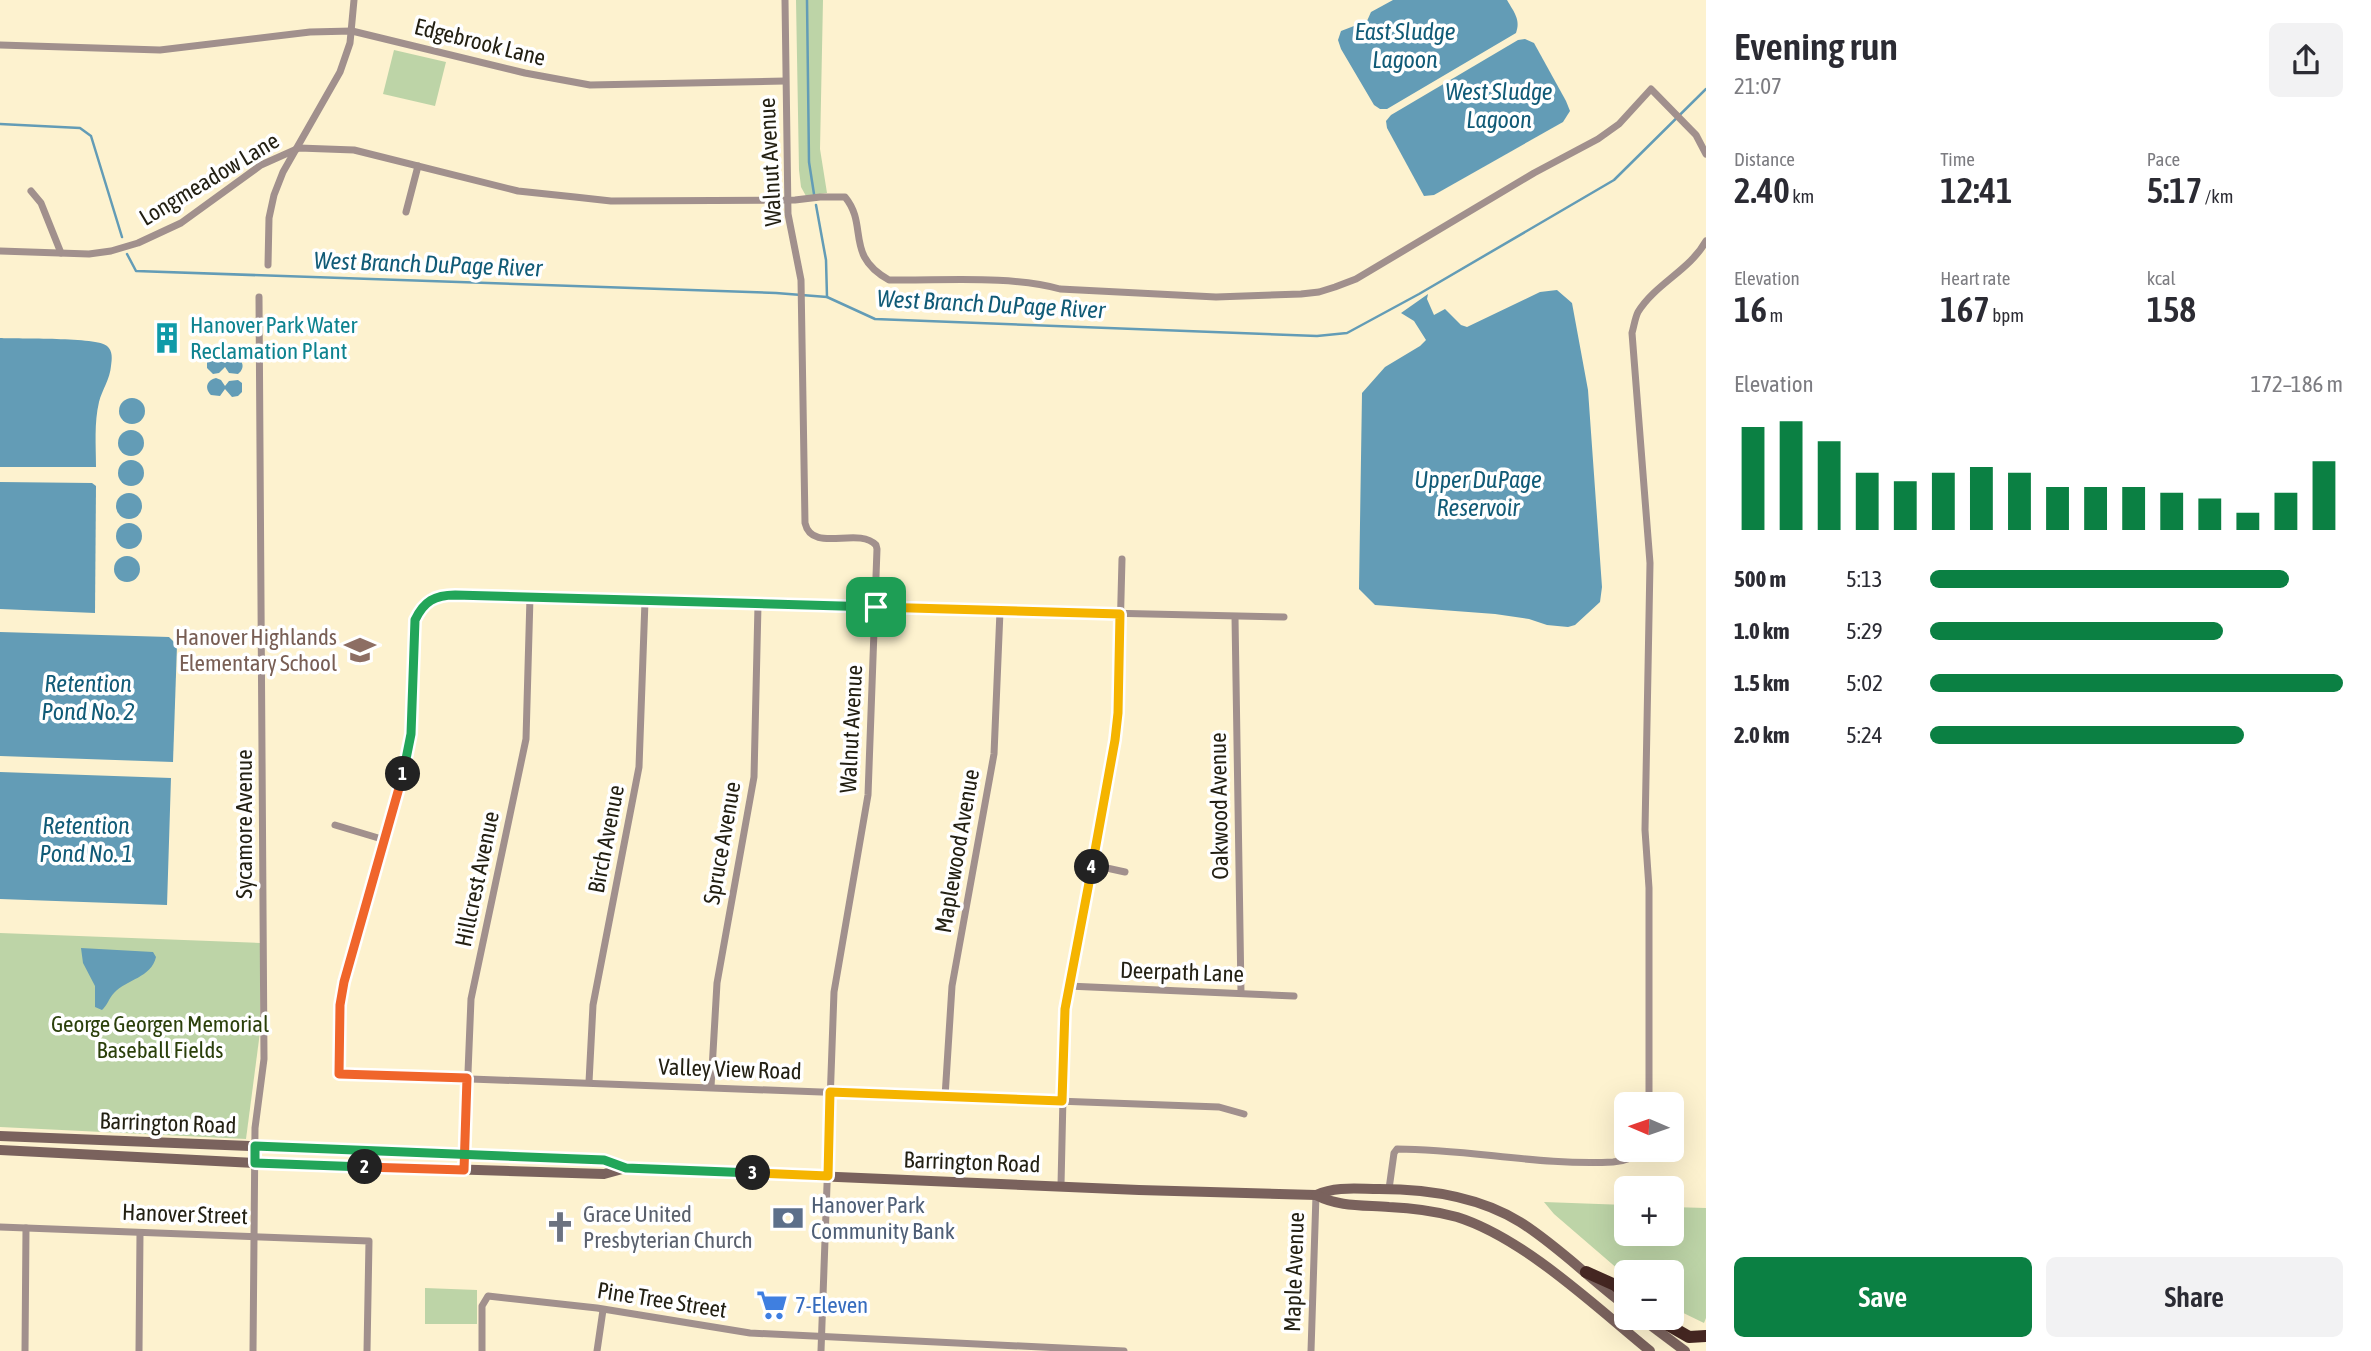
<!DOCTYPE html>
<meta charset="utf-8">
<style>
:root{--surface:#fff;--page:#f2f2f3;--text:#2b2b33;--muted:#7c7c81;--accent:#0b8043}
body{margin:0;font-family:"Asap Condensed",sans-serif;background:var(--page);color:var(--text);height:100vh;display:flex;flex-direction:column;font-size:26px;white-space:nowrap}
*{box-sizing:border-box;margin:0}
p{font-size:23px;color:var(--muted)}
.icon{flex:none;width:38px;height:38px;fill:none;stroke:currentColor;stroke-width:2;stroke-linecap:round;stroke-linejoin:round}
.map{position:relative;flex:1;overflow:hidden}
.drawer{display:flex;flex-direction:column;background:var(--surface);width:665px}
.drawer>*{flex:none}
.needle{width:46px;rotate:272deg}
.fabs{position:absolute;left:1614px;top:1092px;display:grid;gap:14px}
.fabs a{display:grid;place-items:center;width:70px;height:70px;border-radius:10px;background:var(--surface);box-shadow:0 7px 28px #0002;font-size:35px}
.pin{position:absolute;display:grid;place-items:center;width:60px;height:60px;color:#fff;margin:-30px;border-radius:14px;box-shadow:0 4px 10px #0006}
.km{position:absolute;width:35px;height:35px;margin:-18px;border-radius:50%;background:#222;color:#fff;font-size:19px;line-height:35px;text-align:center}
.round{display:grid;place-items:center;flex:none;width:74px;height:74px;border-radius:10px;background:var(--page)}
.overview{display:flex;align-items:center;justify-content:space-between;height:119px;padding:0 28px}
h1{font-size:38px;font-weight:600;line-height:52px}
.figures{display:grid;grid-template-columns:repeat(3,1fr);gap:10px;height:119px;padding:7px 28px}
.figures div{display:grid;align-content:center}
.figures b{font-size:35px;font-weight:600}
.figures small{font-size:19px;font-weight:400}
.figures p{font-size:19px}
.chart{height:196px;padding:14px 28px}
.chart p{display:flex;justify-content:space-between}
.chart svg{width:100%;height:126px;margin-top:7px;stroke:var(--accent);stroke-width:6}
.button{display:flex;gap:14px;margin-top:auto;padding:14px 28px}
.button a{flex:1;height:80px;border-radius:10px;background:var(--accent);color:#fff;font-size:28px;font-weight:600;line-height:80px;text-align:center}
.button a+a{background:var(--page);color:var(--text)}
ul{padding:0 28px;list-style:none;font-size:23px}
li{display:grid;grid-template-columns:112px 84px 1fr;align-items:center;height:52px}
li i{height:18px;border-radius:9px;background:var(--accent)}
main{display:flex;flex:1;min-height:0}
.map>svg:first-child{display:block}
.green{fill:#bdd4a7}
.water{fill:#639cb6}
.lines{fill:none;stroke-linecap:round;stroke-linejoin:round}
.stream{stroke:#639cb6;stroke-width:2.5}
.street{stroke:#a1908d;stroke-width:7}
.secondary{stroke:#7a625d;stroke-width:10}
.highway{stroke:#452722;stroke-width:12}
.split-1-casing{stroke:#fff;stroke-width:14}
.split-2-casing{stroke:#fff;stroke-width:14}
.split-3-casing{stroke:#fff;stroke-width:14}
.split-4-casing{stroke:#fff;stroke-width:14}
.split-5-casing{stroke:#fff;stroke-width:14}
.split-1{stroke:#22a559;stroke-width:9}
.split-2{stroke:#f0652b;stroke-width:9}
.split-3{stroke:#22a559;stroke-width:9}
.split-4{stroke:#f5b400;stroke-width:9}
.split-5{stroke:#f5b400;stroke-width:9}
.labels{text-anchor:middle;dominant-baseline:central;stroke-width:7;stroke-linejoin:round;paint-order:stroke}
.street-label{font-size:23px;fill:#232013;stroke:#fff}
.culture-label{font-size:23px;fill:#0d838f;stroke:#fff;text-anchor:start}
.education-label{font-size:23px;fill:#785e54;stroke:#fff;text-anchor:end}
.park-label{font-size:23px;fill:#2b400b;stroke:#fff}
.service-label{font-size:23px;fill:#4e5e75;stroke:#fff;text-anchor:start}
.worship-label{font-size:23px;fill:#5b616d;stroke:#fff;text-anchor:start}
.shop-label{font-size:23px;fill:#366cbe;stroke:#fff;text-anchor:start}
.water-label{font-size:24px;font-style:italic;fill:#115b77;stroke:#fff}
</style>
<main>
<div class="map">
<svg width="1706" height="1351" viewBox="0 0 1706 1351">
<rect width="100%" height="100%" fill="#fdf2cf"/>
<g class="green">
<path d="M796,0H823L820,149L827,193L806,196L801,187L799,170Z"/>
<path d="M394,50L446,62L435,106L383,94Z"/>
<path d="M0,933L260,943V1032L246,1139L0,1127Z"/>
<path d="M1544,1202L1626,1205V1234H1671V1207L1706,1208V1318L1704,1323L1671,1307V1272H1626V1276L1554,1214Z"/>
<path d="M425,1288L477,1290V1324H425Z"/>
</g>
<g class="water">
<path d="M1393,0H1507C1514,12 1521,20 1516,33L1387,109H1380L1374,105L1341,49L1338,40L1341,31L1367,21L1371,12Z"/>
<path d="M1525,39L1534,43L1566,101L1570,111L1563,122L1434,195L1424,196L1387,128L1386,121L1391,115L1518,40Z"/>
<path d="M1557,290L1572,303L1588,390L1602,587L1600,602L1575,625L1568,627L1547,625L1529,619L1495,614L1375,605L1359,589L1362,393L1385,367L1420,346L1426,340L1414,321L1401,313L1428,294L1427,299L1434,315L1445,309L1461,325L1467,327L1540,292Z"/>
<path d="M0,338C17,339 98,337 107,346C113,351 112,359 111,366C110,379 102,390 99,402C94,423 96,445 96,467H0Z"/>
<path d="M234,356C243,359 246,368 238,374L229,373L225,367L219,373L213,374L207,368V362L213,357H219L225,363L229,358Z"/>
<path d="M216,378L221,380L225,386L229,381L238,380L242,383V392L238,396L232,397L225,389L220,396L211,395C204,388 207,380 216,378Z"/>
<circle cx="132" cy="411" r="13"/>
<circle cx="131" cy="443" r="13"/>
<circle cx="131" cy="473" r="13"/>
<path d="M0,482L92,483L96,486L95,613L0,609Z"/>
<circle cx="129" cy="506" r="13"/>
<circle cx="129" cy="536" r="13"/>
<circle cx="127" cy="569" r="13"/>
<path d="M0,632L169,637L177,645L173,762L0,756Z"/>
<path d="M0,772L171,778L167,905L0,899Z"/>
<path d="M81,948L153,952L156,957C151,978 127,979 114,993C109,998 107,1006 102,1010L95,1007V986L83,963Z"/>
</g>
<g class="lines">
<g class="stream">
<path d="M807,0L809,162L814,194"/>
<path d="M0,124L80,128L91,136L122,237"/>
<path d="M816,205L826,260L827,297"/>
<path d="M127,254L136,271L776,293L827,297L875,319L1317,336L1347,333L1419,294L1614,180L1706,89"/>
</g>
<g class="street">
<path d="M785,0L788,214L801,280L805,523C812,554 858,526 876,545L877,549L868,795L834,992L821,1351"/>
<path d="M0,45L160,50L310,32L352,31L525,73L590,85L785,81"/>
<path d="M31,191L41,203L61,253"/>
<path d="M406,212L418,166"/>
<path d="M0,251L89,254L111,251L138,243L181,223L261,165L299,148L354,150L518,191L575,197L611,201L795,200L820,197H845C869,226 844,255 889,280C941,281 1010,275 1060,289L1216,297L1301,294L1319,292L1335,287L1356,279L1534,173L1598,139L1619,124L1651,89L1696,135L1706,154"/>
<path d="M268,265L269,218L274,195L283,172L340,72L350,43L354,0"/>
<path d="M1235,617L1241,993"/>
<path d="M335,825L385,840"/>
<path d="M1093,865L1125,872"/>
<path d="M1068,986L1294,996"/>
<path d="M589,1082L593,1005L639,767L645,601"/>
<path d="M711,1087L717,983L754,777L758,605"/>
<path d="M945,1097L952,986L994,754L1000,611"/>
<path d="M1649,1104V888L1645,830L1650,563L1632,333C1634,326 1635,318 1638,312C1655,284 1690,270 1706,241"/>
<path d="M1244,1114L1219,1107L339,1074L340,1005L344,982L409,748L415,620C424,601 435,595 455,595L758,605L1284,617"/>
<path d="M464,1170L471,999L526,739L530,597"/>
<path d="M1061,1185L1065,1009L1115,740L1118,713L1122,559"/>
<path d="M1389,1189L1394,1153L1397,1149C1469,1149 1541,1166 1613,1162C1625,1161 1635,1158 1643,1150"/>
<path d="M0,1227L369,1241L367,1351"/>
<path d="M25,1351L26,1228"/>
<path d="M139,1351L140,1233"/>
<path d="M253,1351L255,1128L264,1059L259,297"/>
<path d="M482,1351V1306L488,1296L597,1308L750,1333L1124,1351"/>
<path d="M597,1351L603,1310"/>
<path d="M1311,1351L1316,1195"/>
</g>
<g class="secondary">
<path d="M0,1136L604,1160L626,1168"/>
<path d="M0,1150L255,1163L604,1174L626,1168L1139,1190L1316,1195C1337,1186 1357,1189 1379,1189C1427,1189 1478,1196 1520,1222C1558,1246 1590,1279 1626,1306"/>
<path d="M1316,1195C1339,1207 1362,1205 1389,1207C1412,1208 1435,1211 1457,1217C1524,1238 1596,1307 1650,1351"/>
<path d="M1641,1318L1685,1351"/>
</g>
<g class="highway">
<path d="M1586,1272L1615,1285L1626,1294"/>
<path d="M1656,1318L1689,1337L1706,1336"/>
</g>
</g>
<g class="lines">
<defs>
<path id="split-1" d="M403,774L411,734L415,620C424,601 435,595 455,595L876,607"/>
<path id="split-2" d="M365,1167L464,1170L467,1078L339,1074L340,1005L344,982L403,774"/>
<path id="split-3" d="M365,1167L255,1163V1146L604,1160L626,1168L753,1173"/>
<path id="split-4" d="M753,1173L828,1176L830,1092L1062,1101L1065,1009L1092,867"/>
<path id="split-5" d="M876,607L1120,614L1118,713L1115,740L1092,867"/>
</defs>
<use href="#split-1" class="split-1-casing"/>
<use href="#split-2" class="split-2-casing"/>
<use href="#split-3" class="split-3-casing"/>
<use href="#split-4" class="split-4-casing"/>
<use href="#split-5" class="split-5-casing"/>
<use href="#split-1" class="split-1"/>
<use href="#split-2" class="split-2"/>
<use href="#split-3" class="split-3"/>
<use href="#split-4" class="split-4"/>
<use href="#split-5" class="split-5"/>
</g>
<defs>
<symbol id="building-bare" viewBox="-9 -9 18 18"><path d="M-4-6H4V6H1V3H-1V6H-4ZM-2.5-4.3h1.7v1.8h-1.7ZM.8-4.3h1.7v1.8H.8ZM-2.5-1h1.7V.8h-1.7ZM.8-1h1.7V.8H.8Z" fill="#0f9aa8" stroke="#fff" stroke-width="2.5" paint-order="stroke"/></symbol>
<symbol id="school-bare" viewBox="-9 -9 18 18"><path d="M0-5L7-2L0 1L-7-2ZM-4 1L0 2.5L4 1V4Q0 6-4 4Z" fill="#8d6e63" stroke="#fff" stroke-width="2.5" paint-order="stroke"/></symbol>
<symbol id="bank-bare" viewBox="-9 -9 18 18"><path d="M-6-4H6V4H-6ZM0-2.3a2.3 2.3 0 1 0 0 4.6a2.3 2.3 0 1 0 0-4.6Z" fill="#5c6f8a" stroke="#fff" stroke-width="2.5" paint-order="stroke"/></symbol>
<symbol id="church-bare" viewBox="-9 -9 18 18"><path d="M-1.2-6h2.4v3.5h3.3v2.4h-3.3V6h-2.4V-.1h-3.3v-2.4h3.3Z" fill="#6b7280" stroke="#fff" stroke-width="2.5" paint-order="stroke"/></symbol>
<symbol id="supermarket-bare" viewBox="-9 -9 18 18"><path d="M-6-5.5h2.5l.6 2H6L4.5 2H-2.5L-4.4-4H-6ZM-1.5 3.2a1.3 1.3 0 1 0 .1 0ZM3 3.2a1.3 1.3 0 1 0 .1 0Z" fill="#3f7fe0" stroke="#fff" stroke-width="2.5" paint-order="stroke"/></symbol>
</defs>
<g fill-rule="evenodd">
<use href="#building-bare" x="145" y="316" width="44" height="44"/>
<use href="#school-bare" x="338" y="628" width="44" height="44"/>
<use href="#bank-bare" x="766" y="1196" width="44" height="44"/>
<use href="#church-bare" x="538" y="1205" width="44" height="44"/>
<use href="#supermarket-bare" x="750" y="1283" width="44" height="44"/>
</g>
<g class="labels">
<g class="street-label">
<text transform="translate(480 42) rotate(14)">Edgebrook Lane</text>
<text transform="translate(770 162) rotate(-93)">Walnut Avenue</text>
<text transform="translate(209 179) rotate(-31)">Longmeadow Lane</text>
<text transform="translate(851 729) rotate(-87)">Walnut Avenue</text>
<text transform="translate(1219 806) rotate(-91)">Oakwood Avenue</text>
<text transform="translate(244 824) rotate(-90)">Sycamore Avenue</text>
<text transform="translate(606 839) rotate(-79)">Birch Avenue</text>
<text transform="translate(722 843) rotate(-80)">Spruce Avenue</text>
<text transform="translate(957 851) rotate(-80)">Maplewood Avenue</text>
<text transform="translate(477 879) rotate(-78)">Hillcrest Avenue</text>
<text transform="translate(1182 972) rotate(2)">Deerpath Lane</text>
<text transform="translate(730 1069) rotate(2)">Valley View Road</text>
<text transform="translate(168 1123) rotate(2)">Barrington Road</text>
<text transform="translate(972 1162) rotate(2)">Barrington Road</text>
<text transform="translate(185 1214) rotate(2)">Hanover Street</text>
<text transform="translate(1294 1272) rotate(-88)">Maple Avenue</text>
<text transform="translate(662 1300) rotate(9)">Pine Tree Street</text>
</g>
<g class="culture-label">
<text x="190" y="325">Hanover Park Water<tspan x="190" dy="26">Reclamation Plant</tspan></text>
</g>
<g class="education-label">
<text x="337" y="637">Hanover Highlands<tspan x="337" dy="26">Elementary School</tspan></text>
</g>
<g class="park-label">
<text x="160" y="1024">George Georgen Memorial<tspan x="160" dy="26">Baseball Fields</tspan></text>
</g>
<g class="service-label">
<text x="811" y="1205">Hanover Park<tspan x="811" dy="26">Community Bank</tspan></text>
</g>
<g class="worship-label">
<text x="583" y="1214">Grace United<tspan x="583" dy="26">Presbyterian Church</tspan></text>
</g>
<g class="shop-label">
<text x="795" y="1305">7-Eleven</text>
</g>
<g class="water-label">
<text x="1405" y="31">East Sludge<tspan x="1405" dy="28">Lagoon</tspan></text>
<text x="1499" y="91">West Sludge<tspan x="1499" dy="28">Lagoon</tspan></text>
<text transform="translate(428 264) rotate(2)">West Branch DuPage River</text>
<text transform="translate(991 304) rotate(3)">West Branch DuPage River</text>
<text x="1478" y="479">Upper DuPage<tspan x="1478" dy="28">Reservoir</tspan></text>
<text x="88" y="683">Retention<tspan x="88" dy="28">Pond No. 2</tspan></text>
<text x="86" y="825">Retention<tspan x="86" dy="28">Pond No. 1</tspan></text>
</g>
</g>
</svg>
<div class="fabs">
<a><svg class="needle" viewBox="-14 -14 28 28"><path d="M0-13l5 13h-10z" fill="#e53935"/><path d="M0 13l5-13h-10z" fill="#7c7c81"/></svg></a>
<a>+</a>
<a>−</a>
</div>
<div class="pin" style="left:876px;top:607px;background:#1e9e55"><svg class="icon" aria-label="arrive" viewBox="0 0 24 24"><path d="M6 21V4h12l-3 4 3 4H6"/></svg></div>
<b class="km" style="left:403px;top:774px">1</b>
<b class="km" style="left:365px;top:1167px">2</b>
<b class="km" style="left:753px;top:1173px">3</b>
<b class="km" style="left:1092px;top:867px">4</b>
</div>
<section class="drawer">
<div class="overview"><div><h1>Evening run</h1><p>21:07</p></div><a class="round"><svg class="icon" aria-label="share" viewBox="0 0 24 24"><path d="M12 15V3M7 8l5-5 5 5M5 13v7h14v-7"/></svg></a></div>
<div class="figures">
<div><p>Distance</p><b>2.40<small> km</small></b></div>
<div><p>Time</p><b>12:41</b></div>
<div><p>Pace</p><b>5:17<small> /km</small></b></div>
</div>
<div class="figures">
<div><p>Elevation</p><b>16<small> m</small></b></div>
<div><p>Heart rate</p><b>167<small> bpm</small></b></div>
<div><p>kcal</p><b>158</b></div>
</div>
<div class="chart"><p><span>Elevation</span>172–186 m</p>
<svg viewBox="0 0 160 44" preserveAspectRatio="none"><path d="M5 44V8M15 44V6M25 44V13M35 44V24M45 44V27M55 44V24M65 44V22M75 44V24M85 44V29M95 44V29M105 44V29M115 44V31M125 44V33M135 44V38M145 44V31M155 44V20"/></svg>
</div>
<ul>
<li><b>500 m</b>5:13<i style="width:87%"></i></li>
<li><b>1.0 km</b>5:29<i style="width:71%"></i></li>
<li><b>1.5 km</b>5:02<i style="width:100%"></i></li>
<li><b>2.0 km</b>5:24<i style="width:76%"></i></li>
</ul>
<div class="button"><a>Save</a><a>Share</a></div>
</section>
</main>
